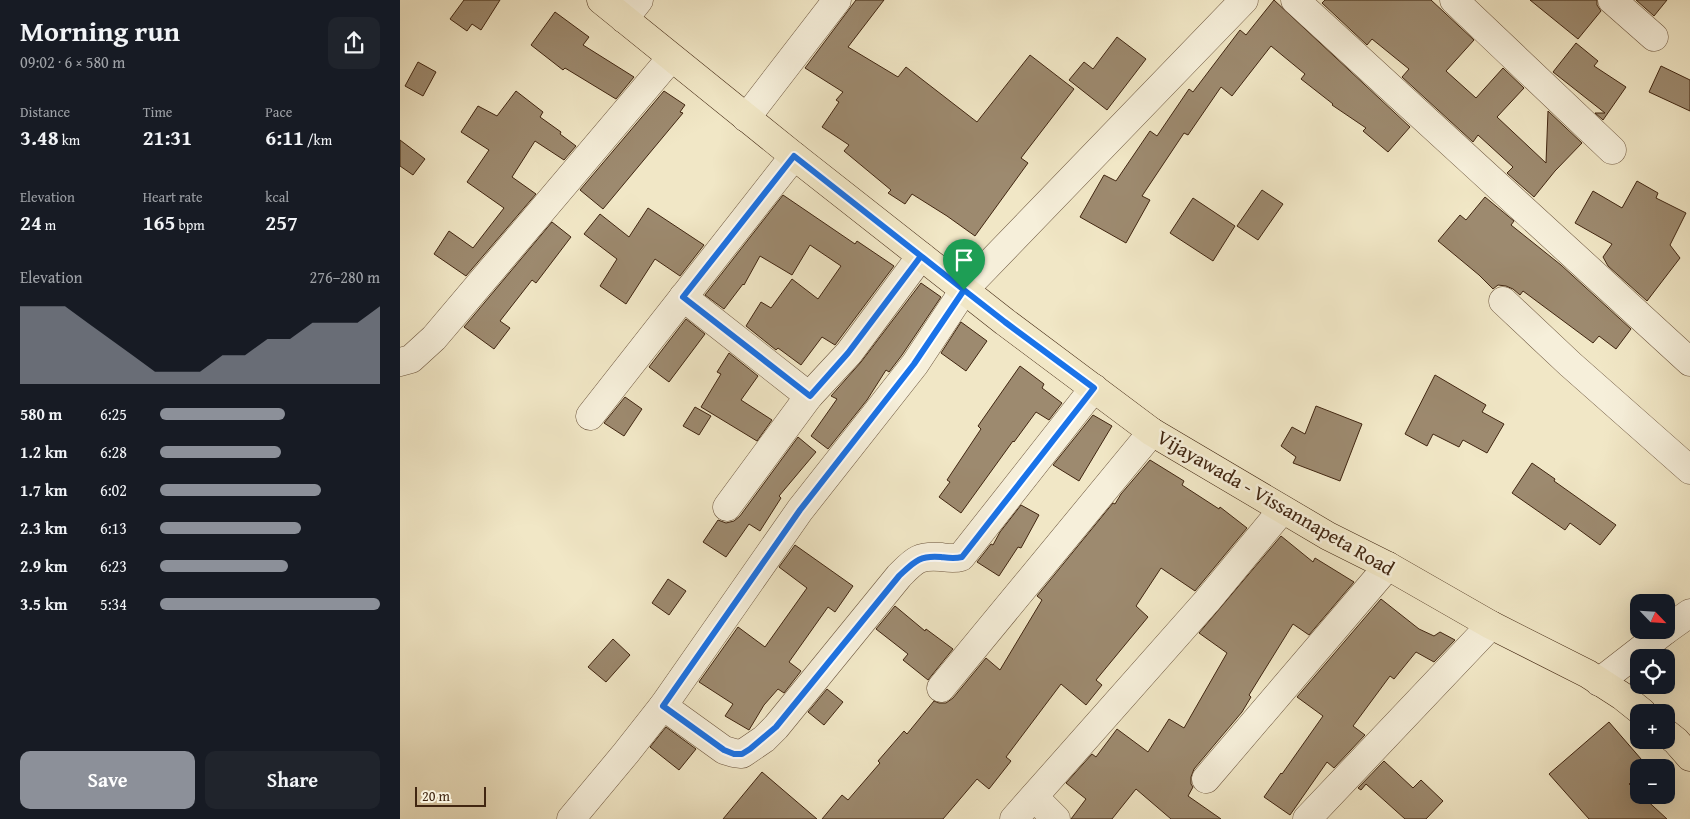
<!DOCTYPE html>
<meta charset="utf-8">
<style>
:root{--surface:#171b24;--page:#20242c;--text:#f1f3f6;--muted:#9ea1a6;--accent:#8c9099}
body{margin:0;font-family:"Gentium Book Plus",serif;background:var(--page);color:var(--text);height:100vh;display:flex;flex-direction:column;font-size:19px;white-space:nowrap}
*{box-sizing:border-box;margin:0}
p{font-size:16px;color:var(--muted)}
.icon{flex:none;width:28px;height:28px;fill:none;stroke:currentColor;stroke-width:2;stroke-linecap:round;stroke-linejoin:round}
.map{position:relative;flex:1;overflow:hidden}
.sheet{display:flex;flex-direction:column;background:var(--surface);width:400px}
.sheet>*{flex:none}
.needle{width:32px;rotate:115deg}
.tools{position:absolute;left:1230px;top:594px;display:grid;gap:10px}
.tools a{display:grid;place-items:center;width:45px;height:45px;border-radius:10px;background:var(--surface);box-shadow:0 5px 20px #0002;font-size:25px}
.scale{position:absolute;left:15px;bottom:12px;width:71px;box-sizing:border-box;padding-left:5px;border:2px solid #412611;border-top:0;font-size:14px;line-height:18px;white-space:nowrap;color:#412611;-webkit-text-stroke:4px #f6efda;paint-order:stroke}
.pin{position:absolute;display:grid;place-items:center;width:42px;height:42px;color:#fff;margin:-51px -21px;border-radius:50% 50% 50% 0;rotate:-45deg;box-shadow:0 0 5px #0007}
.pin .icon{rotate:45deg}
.round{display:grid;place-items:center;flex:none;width:52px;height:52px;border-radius:10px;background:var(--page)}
.summary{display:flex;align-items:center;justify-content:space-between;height:85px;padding:0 20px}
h1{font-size:28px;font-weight:700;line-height:38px}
.metrics{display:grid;grid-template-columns:repeat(3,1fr);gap:8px;height:85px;padding:5px 20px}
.metrics div{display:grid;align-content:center}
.metrics b{font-size:21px;font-weight:700}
.metrics small{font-size:14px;font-weight:400}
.metrics p{font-size:14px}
.chart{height:140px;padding:10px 20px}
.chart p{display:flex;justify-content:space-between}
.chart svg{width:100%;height:90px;margin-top:5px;fill:var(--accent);opacity:.7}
.button{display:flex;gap:10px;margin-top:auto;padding:10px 20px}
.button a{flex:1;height:58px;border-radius:10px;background:var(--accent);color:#fff;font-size:20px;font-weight:700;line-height:58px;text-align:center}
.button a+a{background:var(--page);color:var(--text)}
ul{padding:0 20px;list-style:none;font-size:16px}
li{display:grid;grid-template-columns:80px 60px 1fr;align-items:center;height:38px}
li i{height:12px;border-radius:6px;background:var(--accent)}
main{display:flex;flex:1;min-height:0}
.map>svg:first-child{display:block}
.building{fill:#9d8a6f;stroke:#412611}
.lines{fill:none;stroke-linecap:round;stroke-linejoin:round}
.minor-casing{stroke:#6d563e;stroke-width:29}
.major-casing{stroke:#412611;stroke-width:29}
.minor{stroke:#f6efda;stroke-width:28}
.major{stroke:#f1e7c6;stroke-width:28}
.route-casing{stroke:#fff;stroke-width:10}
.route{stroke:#1a73e8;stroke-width:6}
.labels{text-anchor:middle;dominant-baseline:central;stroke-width:5;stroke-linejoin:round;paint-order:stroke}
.street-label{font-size:20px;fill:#412611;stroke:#f6efda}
</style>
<main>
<section class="sheet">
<div class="summary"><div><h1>Morning run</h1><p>09:02 · 6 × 580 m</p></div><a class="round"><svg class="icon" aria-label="share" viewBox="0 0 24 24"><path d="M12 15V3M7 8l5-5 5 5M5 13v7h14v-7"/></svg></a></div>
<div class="metrics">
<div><p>Distance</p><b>3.48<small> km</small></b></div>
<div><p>Time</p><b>21:31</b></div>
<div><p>Pace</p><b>6:11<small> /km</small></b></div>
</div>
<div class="metrics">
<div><p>Elevation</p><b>24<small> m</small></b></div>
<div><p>Heart rate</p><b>165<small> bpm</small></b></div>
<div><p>kcal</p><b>257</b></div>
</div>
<div class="chart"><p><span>Elevation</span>276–280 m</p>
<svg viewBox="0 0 160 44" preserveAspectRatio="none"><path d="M0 44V6L10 6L20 6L30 14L40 22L50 30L60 38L70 38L80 38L90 30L100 30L110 22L120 22L130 14L140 14L150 14L160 6V44z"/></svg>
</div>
<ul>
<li><b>580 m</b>6:25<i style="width:57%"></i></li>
<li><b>1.2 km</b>6:28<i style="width:55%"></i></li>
<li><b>1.7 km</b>6:02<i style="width:73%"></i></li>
<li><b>2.3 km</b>6:13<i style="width:64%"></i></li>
<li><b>2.9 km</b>6:23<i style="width:58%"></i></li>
<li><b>3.5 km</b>5:34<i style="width:100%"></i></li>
</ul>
<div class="button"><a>Save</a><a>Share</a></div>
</section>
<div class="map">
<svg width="1290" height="819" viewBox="0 0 1290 819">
<rect width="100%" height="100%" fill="#f1e7c6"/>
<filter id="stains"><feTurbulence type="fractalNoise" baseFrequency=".004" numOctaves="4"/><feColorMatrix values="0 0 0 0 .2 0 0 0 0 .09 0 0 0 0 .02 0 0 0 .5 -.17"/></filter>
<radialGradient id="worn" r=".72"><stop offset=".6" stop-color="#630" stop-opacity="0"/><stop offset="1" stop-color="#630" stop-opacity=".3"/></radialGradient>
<g class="building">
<path d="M64,0H100L81,30L72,24L67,31L50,19Z"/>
<path d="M456,0H484L448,47L498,77L506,67L577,122L630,55L674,89L621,158L628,163L575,236L547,216L512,194L505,204L488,193L491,190L444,151L449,145L422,127L439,102L436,100L443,92L405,68Z"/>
<path d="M874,0L1010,127L988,152L963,131L966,128L932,105L933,104L901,79L905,74L871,46L832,96L821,87L788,135L784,133L742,196L750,200L726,243L680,217L704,175L716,181L750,131L757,136L789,89L793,92L840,30L846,35Z"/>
<path d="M925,0H1031L1074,40L1046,71L1076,98L1103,68L1124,88L1097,117L1146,163L1148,111L1182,143L1155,171L1134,197L1107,173L1113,167L1078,135L1073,142L1002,77L1009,69L972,39L967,45L922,3Z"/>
<path d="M1130,0H1197V5L1201,11L1178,39Z"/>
<path d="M1236,0H1267L1254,16Z"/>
<path d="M155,12L189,37L183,45L234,77L216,99L165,68L163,70L131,45Z"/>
<path d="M717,37L746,59L707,110L669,80L684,62L693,69Z"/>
<path d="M1176,43L1198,61L1194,66L1226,87L1203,120L1195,113H1205L1153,72Z"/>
<path d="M18,62L36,72L23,96L5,86Z"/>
<path d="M1261,66L1290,80V111L1249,92Z"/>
<path d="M116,91L143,112L140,117L161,132L160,134L176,146L164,160L135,141L112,177L136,194L66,276L34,254L49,231L73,248L104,208L67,182L89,150L61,132L78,106L97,116Z"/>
<path d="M264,91L285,105L280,112L283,113L203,209L180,190Z"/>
<path d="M0,140L25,159L13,175L0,166Z"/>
<path d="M1237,181L1258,193L1256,198L1286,213L1270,245L1280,258L1247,301L1208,266L1203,257L1212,244L1175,223L1193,191L1222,208Z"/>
<path d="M862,190L883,204L858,240L837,226Z"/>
<path d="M383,195L455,244L457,241L494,266L435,345L422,337L401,365L378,348L376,350L346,326L361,302L371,308L392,279L418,299L441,266L410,245L392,275L360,256L344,285L343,284L324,309L305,295Z"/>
<path d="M1085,197L1114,221L1111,225L1161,265L1231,329L1216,349L1199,336L1193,343L1123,291L1120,295L1113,289L1106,286L1098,285L1093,289L1079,275L1038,241L1060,215L1066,220Z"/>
<path d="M793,198L835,226L813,261L770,233Z"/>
<path d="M248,208L304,245L280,276L255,259L226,304L200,286L217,259L184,234L200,214L229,237Z"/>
<path d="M152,222L171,237L136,283L132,280L100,321L110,328L94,349L64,327Z"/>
<path d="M521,283L541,297L502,355L489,372L486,370L467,400L428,449L411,436L437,399L431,396L461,362Z"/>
<path d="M286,319L305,334L269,382L249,367Z"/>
<path d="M561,322L587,341L566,371L541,353Z"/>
<path d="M329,353L358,376L341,400L372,420L357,441L301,407L321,374L317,372Z"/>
<path d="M620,366L644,384L642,388L662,403L649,420L636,412L614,442L613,441L561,513L539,497L550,482L547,480L581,429L578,426Z"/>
<path d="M1035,375L1086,405L1082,412L1104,424L1087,453L1063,440L1059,447L1033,434L1027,446L1005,434Z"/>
<path d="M225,397L242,409L224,436L204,423Z"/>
<path d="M916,406L962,424L940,481L893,463L896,457L881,446L892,427L905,434Z"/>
<path d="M295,407L311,416L299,435L283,426Z"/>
<path d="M693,415L712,426L679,481L653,465Z"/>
<path d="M398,437L416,452L379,496L381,498L360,531L349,524L326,557L303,542L318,520L326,523L334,521L340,516Z"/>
<path d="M750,460L784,481L782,485L819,509L820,507L847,528L795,591L761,568L736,606L748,617L696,680L702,685L686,705L661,684L606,757L611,761L589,789L577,779L543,819H422L442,795L448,800L480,763L478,761L504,731L507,734L534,701L539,703H546L553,698L586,658L600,670L642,600L637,596L713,503L715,504L721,494Z"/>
<path d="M1132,463L1155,479L1154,481L1216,525L1200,545L1170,523L1165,530L1112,493Z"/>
<path d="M621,505L639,515L621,548L618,547L599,576L577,562L591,544L593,545L600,532Z"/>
<path d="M881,536L913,562L915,558L954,582L909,635L893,624L849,695L851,697L842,712L794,769L791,777V784L793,787L788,796L821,819H771L736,789L712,819H671L686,799L666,783L692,754L696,757L717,729L748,752L769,719L784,728L827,653L799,633Z"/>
<path d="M395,545L453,586L435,612L428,607L389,662L401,671L384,693L378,689L364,705L349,730L325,716L333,704L299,682L338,627L365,647L407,588L379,567Z"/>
<path d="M268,579L286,591L269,615L252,603Z"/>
<path d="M981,599L1019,629L1034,636L1040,632L1055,640L1034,662L1016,652L994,679L990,676L953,726L965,735L934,768L927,762L890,815L864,797L881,773L882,774L923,716L897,697Z"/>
<path d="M495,606L525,631L526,629L553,649L528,680L503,660L508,654L476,629Z"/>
<path d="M213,639L230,655L206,682L188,667Z"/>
<path d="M427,689L443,702L424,725L408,712Z"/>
<path d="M1209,722L1248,767L1239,768V775L1229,784L1239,793V795H1241L1267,819H1189L1149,774Z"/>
<path d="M266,727L296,749L279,770L250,747Z"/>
<path d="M984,761L1013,788L1021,780L1043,801L1026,819H1005L966,784L961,790L958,788Z"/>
<path d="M362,772L417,819H323Z"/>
</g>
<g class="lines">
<defs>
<g id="minor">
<path d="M895,0L1290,362"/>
<path d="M1054,0L1212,150"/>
<path d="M1212,0L1254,37"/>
<path d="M224,19L239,0"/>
<path d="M346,118L437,0"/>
<path d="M283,297L409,396"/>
<path d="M1103,301L1170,364L1290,470"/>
<path d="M0,362L11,359L34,338L271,58"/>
<path d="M190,416L394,156"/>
<path d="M327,507L409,396L449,353L521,256"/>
<path d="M1266,630L1290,613"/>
<path d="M1199,682L1266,630"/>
<path d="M541,688L752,432"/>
<path d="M263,706L324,750L334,753L342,754L364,739L376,727L499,576C514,561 518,555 541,557C549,558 554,559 561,557L694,388"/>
<path d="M806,779L988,566"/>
<path d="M634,797L656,819"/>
<path d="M171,819L226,753L263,706L400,510L515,364L564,290L844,0"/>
<path d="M614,819L807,601L882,510"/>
<path d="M907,819L1091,625"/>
</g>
<g id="major">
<path d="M201,0L394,156L605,322L752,432L928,536L988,566L1091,625L1188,674L1222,696L1242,712"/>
<path d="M1266,733L1276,741L1290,757"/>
</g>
</defs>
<use href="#minor" class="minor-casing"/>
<use href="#major" class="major-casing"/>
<use href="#minor" class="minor"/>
<use href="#major" class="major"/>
</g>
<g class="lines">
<defs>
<path id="route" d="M564,290L521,256L448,353L410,396L283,297L394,156L564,290L514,364L400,510L263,706L324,750L334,754H342L350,749L376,727L499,576C514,562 519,555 541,557C549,558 554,559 562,557L694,388L605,322L564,290"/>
</defs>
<use href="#route" class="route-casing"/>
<use href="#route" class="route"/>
</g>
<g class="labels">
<g class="street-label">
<text transform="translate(876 502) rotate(30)">Vijayawada - Vissannapeta Road</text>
</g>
</g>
<rect width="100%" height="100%" filter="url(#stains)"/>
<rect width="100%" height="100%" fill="url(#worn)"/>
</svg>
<div class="tools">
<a><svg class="needle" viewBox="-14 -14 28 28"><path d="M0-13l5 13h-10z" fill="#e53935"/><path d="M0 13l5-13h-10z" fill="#9ea1a6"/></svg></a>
<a><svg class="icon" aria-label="locate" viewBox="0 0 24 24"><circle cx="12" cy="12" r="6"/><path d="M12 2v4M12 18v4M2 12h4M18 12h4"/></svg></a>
<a>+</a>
<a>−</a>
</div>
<div class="scale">20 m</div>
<div class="pin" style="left:564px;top:290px;background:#1e9e55"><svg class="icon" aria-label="arrive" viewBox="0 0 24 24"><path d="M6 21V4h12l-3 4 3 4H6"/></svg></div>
</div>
</main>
